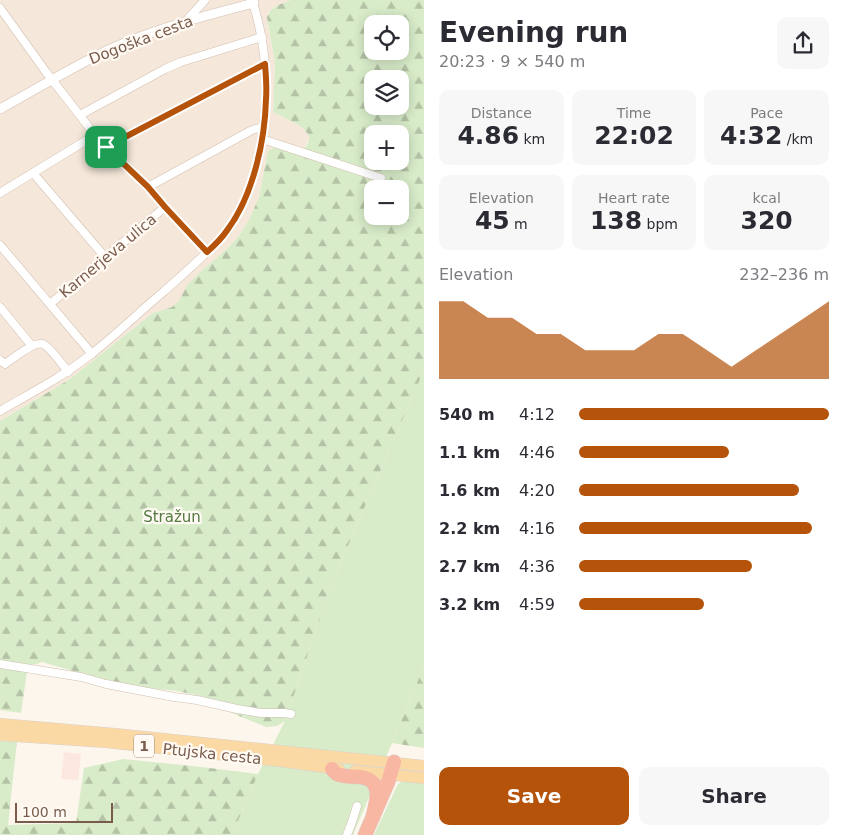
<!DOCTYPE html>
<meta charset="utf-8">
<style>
:root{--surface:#fff;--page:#f7f7f7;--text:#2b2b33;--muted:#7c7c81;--accent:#b45309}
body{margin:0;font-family:"DejaVu Sans",sans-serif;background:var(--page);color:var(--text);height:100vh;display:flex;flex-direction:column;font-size:19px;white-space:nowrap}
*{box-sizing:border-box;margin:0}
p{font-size:16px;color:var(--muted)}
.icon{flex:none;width:28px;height:28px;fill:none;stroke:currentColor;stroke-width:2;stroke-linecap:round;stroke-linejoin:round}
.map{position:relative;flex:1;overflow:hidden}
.details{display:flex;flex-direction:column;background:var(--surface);width:420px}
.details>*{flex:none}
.fabs{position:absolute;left:364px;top:15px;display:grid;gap:10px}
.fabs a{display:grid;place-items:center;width:45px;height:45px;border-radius:10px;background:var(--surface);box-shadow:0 2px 12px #0003;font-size:25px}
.scale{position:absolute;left:15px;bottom:12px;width:98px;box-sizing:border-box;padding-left:5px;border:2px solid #7a5c4d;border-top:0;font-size:14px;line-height:18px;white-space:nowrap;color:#7a5c4d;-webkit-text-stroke:4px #fffaf3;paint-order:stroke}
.pin{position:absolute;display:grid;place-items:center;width:42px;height:42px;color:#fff;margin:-21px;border-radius:10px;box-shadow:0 2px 8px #0006}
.round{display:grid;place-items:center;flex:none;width:52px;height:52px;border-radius:10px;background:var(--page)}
.head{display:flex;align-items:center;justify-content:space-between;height:85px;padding:0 15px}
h1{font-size:28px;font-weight:600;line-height:38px}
.stats{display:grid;grid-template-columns:repeat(3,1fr);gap:8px;height:85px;padding:5px 15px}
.stats div{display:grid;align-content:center;border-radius:10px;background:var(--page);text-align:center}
.stats b{font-size:25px;font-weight:600}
.stats small{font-size:14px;font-weight:400}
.stats p{font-size:14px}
.chart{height:140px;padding:10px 15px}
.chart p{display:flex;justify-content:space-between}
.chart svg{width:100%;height:90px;margin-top:5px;fill:var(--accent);opacity:.7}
.primary-button{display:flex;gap:10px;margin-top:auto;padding:10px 15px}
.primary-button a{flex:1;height:58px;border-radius:10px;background:var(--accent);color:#fff;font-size:20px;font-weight:600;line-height:58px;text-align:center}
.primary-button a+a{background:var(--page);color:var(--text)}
ul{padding:0 15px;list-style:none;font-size:16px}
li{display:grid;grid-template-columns:80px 60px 1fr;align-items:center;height:38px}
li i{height:12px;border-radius:6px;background:var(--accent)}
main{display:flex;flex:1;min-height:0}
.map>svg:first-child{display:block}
.residential{fill:#f5e8da}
.commercial{fill:#fde8e0}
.grass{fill:#d8ecc9}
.forest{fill:url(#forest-firs);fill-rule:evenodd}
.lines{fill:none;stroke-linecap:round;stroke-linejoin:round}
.minor-casing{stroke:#d1beb0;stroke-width:9}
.tertiary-casing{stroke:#d1beb0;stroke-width:10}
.primary-casing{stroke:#dad1cd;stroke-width:12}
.motorway-casing{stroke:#dad1cd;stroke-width:15}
.minor{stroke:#fff;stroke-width:8}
.tertiary{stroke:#fff;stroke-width:9}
.primary{stroke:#fbd9a5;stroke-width:11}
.motorway{stroke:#f7b7a3;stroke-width:14}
.route-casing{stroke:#fff;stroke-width:10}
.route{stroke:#b45309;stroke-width:6}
.labels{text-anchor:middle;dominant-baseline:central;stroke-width:4.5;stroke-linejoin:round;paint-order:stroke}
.shield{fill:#fffaf3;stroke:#a28b7f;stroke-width:1}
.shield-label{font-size:14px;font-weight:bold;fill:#7a5c4d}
.street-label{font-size:15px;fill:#7a5c4d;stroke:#fffaf3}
.park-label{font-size:15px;fill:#537a41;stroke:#fffaf3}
</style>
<main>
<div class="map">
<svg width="424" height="835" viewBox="0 0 424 835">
<defs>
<pattern id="forest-firs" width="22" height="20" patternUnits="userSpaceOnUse" patternTransform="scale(1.25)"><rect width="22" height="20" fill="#d8ecc9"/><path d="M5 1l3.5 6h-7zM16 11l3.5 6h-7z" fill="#b4c2a5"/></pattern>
</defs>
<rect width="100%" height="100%" fill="#fdf6ec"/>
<path class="residential" d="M0,0H291L273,8L267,14V18L275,63L273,112L305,128L308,134L309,139L303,150L275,147L268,151L259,197L250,218L238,237L228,248L198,274L188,284L180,301L172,307L153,313L70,379L0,421Z"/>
<path class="commercial" d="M64,752L81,754L78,780L61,779Z"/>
<g class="grass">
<path d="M424,370V666L392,743L353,835H232L258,774L285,721L334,578Z"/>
<path d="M403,781L424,782V835H374L396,788L398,784Z"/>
</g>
<g class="forest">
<path d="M291,0H424V370L334,578L285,721L277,726L266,727L215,706L205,697L177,691L139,687L108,681L42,662L37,664L28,665L21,713L0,710V421L70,379L153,313L172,307L179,301L188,284L198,274L228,248L238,237L250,218L259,197L268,151L275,147L303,150C305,147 309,143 309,139C310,127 282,117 273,112L275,63L267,18C269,7 281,4 291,0ZM372,24H400V51H372ZM372,79H400V106H372ZM372,134H400V161H372ZM372,189H400V216H372Z"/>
<path d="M424,666V748L392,743Z"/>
<path d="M0,740L17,741L8,825L76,823L84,768L123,759L193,766L258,774L232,835H0Z"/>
</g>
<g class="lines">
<defs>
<g id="minor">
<path d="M0,8L46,72L95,135L148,187L165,207L207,252"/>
<path d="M187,20L205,0"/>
<path d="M80,115L165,69L181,62L262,37"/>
<path d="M262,139L381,178"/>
<path d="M106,147L265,64"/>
<path d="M33,173L105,257"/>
<path d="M148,187L252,130L263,127"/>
<path d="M0,193L95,135"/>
<path d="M0,245L92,354"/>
<path d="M50,304L165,207"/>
<path d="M0,307L32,346"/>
<path d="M0,360L5,364C12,359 35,341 43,344C51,348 62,364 68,372"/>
<path d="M0,411C31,393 62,377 90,355C115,336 138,313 162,293C176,281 190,268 204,255C213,246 223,238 230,227C270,165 275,69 252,0"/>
<path d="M0,664L81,677L106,684L174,697L197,700L237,709L261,713H284L291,714"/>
<path d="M347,835L352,822L357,806"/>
</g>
<path id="tertiary" d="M0,109C36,89 71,68 108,50C154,29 204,16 254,3"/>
<g id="primary">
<path d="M0,724L115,734L424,766"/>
<path d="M0,735L106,742L288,762L339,769"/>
<path d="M355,771L424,778"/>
</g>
<g id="motorway">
<path d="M332,769C334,771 335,773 337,774C348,780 372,771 376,789C379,797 374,809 373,817"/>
<path d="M365,835L388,782L394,762"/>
</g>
</defs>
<use href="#minor" class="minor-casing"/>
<use href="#tertiary" class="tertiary-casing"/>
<use href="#primary" class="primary-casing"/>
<use href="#motorway" class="motorway-casing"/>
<use href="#minor" class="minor"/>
<use href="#tertiary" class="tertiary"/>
<use href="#primary" class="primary"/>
<use href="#motorway" class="motorway"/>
</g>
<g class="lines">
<defs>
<path id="route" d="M265,64C266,76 267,88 266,99C265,141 253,195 228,229C222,238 215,245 207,252L165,207L148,187L106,147Z"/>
</defs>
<use href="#route" class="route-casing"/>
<use href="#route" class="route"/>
</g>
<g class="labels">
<rect class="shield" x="134" y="734.5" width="20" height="23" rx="4"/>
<g class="shield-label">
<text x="144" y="746">1</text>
</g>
<g class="street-label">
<text transform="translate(141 40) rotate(-21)">Dogoška cesta</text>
<text transform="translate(108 256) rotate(-40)">Karnerjeva ulica</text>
<text transform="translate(212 754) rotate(6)">Ptujska cesta</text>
</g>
<g class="park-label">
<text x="172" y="517">Stražun</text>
</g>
</g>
</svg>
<div class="fabs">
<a><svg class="icon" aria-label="locate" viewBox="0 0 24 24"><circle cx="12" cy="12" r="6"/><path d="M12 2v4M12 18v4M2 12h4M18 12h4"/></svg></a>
<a><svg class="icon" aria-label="layers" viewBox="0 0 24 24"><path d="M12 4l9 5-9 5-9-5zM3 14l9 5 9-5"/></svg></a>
<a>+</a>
<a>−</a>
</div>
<div class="scale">100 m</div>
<div class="pin" style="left:106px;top:147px;background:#1e9e55"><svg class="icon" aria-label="arrive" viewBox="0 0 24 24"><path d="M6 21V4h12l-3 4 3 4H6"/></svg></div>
</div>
<section class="details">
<div class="head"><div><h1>Evening run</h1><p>20:23 · 9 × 540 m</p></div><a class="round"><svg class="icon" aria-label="share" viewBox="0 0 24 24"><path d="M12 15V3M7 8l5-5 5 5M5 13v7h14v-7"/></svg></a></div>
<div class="stats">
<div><p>Distance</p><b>4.86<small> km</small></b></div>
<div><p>Time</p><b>22:02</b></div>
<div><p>Pace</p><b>4:32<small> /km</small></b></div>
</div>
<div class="stats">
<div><p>Elevation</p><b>45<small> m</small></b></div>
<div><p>Heart rate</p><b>138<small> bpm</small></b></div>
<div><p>kcal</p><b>320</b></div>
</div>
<div class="chart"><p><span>Elevation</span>232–236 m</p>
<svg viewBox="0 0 160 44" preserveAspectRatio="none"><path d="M0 44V6L10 6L20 14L30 14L40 22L50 22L60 30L70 30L80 30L90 22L100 22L110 30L120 38L130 30L140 22L150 14L160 6V44z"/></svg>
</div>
<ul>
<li><b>540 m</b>4:12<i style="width:100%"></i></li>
<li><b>1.1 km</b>4:46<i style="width:60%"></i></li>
<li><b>1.6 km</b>4:20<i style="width:88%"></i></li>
<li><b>2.2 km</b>4:16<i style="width:93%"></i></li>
<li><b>2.7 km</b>4:36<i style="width:69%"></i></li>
<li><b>3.2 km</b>4:59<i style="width:50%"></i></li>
</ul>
<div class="primary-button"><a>Save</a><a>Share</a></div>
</section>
</main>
